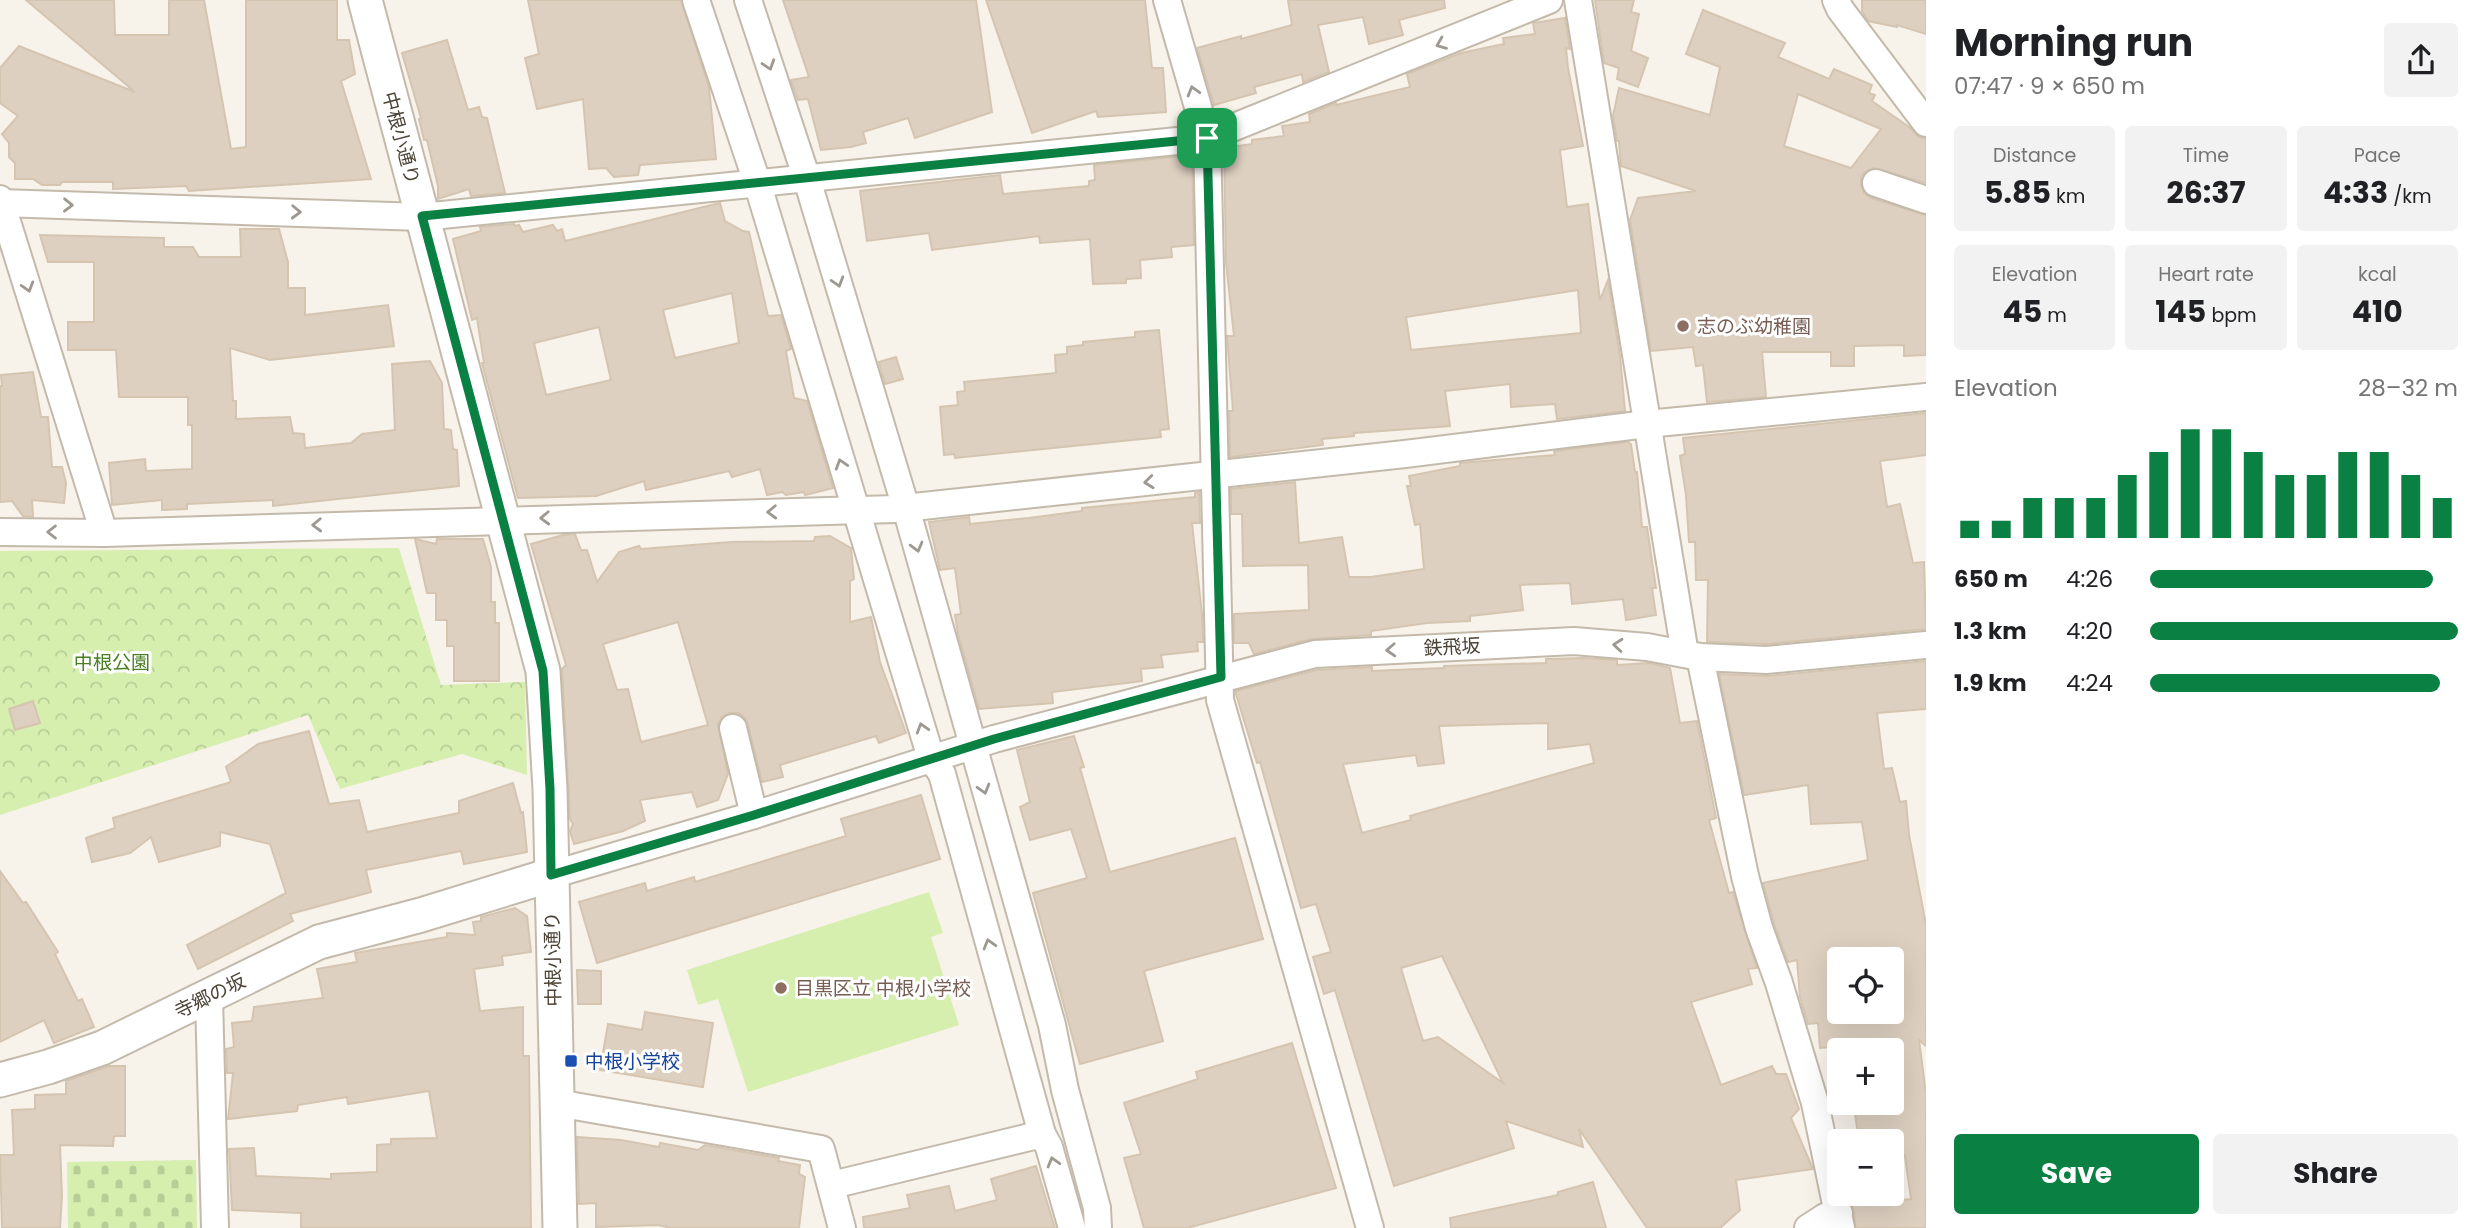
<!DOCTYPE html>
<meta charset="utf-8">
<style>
:root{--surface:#fff;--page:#f2f2f2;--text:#202124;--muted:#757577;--accent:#0b8043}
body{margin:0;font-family:Poppins,"Noto Sans JP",sans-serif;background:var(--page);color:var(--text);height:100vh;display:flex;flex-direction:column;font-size:26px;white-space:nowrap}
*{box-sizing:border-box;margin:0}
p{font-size:23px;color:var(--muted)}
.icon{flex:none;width:38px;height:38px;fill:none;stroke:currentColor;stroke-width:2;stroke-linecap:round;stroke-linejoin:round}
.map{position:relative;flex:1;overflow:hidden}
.details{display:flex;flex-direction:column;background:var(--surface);width:560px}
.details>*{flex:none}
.fabs{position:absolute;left:1827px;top:947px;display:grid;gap:14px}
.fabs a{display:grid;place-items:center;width:77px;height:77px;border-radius:7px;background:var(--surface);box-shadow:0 7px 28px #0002;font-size:35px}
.pin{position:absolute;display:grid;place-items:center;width:60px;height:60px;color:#fff;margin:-30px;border-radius:14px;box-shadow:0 4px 10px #0006}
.round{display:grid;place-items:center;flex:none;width:74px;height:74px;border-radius:7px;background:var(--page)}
.summary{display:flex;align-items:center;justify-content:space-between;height:119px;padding:0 28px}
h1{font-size:38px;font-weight:700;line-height:52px}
.figures{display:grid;grid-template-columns:repeat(3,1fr);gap:10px;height:119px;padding:7px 28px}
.figures div{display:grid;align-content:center;border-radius:7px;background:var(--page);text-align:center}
.figures b{font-size:30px;font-weight:700}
.figures small{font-size:19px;font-weight:400}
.figures p{font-size:19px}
.chart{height:196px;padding:14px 28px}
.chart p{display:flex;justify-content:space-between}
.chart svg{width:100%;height:126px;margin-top:7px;stroke:var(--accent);stroke-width:6}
.action{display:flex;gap:14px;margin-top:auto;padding:14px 28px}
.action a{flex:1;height:80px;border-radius:7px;background:var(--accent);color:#fff;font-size:28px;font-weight:700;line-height:80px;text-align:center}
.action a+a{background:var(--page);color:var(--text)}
ul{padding:0 28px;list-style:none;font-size:23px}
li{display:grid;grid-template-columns:112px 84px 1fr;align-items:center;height:52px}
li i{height:18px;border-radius:9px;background:var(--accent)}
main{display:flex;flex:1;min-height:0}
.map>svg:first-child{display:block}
.cemetery{fill:url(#cemetery-stones)}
.park{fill:url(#park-crowns)}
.pitch{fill:#d6efaf}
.building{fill:#ddd0c1;stroke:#d5c5b0;stroke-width:2;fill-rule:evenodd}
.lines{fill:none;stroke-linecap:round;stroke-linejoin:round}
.minor-casing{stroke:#c4baab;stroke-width:30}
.tertiary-casing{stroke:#c4baab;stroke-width:37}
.minor{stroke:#fff;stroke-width:26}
.tertiary{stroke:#fff;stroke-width:33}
.oneway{stroke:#9d9891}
.route-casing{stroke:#fff;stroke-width:14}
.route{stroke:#0b8043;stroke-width:9}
.education-dot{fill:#8d6e63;stroke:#fff;stroke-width:2.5}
.transit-dot{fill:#1a4fb4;stroke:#fff;stroke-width:2.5}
.labels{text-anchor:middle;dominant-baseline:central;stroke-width:6;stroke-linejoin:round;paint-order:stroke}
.street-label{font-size:19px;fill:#4c4337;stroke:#fff}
.education-label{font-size:19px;fill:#785e54;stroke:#fff;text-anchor:start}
.park-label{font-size:19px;fill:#4a8021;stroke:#fff}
.transit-label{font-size:19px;fill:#164399;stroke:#fff;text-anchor:start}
</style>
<main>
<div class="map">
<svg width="1926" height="1228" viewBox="0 0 1926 1228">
<defs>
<pattern id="cemetery-stones" width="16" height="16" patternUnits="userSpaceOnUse" patternTransform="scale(1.75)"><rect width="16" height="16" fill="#d6efaf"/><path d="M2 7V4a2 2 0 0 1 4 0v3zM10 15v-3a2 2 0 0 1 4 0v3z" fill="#b9ce97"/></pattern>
<pattern id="park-crowns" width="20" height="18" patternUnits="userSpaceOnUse" patternTransform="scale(1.75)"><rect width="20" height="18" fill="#d6efaf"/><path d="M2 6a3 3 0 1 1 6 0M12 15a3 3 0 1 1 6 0" fill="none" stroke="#b9ce97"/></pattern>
</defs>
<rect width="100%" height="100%" fill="#f7f2ea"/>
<path class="cemetery" d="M196,1160L197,1228H68L67,1162Z"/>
<path class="park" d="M399,548L441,685L525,682L527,775L462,754L340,789L308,715L0,815V551Z"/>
<path class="pitch" d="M929,892L943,933L931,937L959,1025L748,1092L718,999L698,1005L687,970Z"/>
<g class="building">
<path d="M26,0H114L115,35H169V0H204L231,149L246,147V0H337V40H349L355,74L341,81L371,179L189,191L186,186L113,189V182H62L60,185H42L33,179H15V163L9,157V143L2,134L18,116L0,103V68L19,46L135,92Z"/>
<path d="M528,0H681L709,87L716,159L640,165L638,175L614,177L606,168L589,169L583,99L537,109L525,58L539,54Z"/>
<path d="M783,0H976L992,112L915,138L908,118L863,132L866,143L851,147L821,150L808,99L798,100L791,80L809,77Z"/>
<path d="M986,0H1145L1152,68H1163L1166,112L1098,117L1096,111L1032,133Z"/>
<path d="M1288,0H1444L1445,8L1399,20L1403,35L1369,44L1363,17L1318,25L1329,72L1303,82L1302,74L1254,87L1256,93L1214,105L1197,48L1241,36V39L1292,25Z"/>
<path d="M1595,0H1634L1631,12L1639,14L1631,51L1648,58L1638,87L1617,79L1619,68L1604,63Z"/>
<path d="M1862,0H1926V34L1897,25V27L1868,21L1862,11Z"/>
<path d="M1703,10L1785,43L1778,57L1829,79L1834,69L1872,85L1869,93L1875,95L1872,101L1909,127L1919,137L1926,139V183L1874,168L1865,172L1861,177V185L1864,193L1871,198L1926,215V355L1904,356V345L1854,346V366H1831V352H1762L1766,397L1707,402L1703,365L1696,366L1693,347L1651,351L1630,220L1638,198L1696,191L1621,166L1619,141H1617L1613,116L1619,88L1710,115L1720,67L1686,54ZM1798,94L1881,129L1851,168L1784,146Z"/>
<path d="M1565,18L1570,49L1566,48L1568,68L1583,146L1560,150L1567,207L1588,204L1600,300L1608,280L1620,356L1625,411L1557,419L1555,404L1511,407L1510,384L1445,391L1450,426L1354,433V436L1322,439L1323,445L1230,457L1229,411H1233L1227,336H1234L1226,262L1224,148L1252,144V140L1284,136L1282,126L1310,122L1309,114L1336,103V105L1410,87L1407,74L1461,53L1504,44L1503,38L1535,34L1533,23ZM1578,290L1581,333L1411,350L1406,317Z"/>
<path d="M447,40L468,110L479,107L482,117L487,118L505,193L471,196L469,189L438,199V186L427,140H424L419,119L421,118L402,53Z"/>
<path d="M1192,155L1194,245L1171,247L1172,257L1140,260L1141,278L1126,279V283L1093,284L1090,239L1040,243L1039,236L932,250L929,233L867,241L860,191L1000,175L1003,194L1089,186V181L1095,180L1094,165Z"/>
<path d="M720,203L725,221L743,231L749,232L768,316L781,315L791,349L786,351L794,398L807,401L833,488L805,495L804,492L786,495L782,492L767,495L760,469L732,477L729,471L646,490L644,481L596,496L518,498L482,363H484L477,318L472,320L453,239L481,231L480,227L514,224L515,226L519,225L523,232L553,225L557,231L562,229L565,241ZM732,293L739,343L675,358L663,310ZM599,327L611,380L546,395L534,343Z"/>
<path d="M240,229H279L288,262V288H305V315L388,305L394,346L270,360L230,348L233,401H236V419L290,417L293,433L304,434L305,448L351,443L362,434L395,430L392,364L430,361L442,383L444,429L451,430L453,449L457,450L459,486L273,506V500L187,504V509L162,510V500L112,505L109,463L145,459L146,471L192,469V425H188V397H119L116,350H68V322H94V262H48L40,235L164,238V247H193L199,257H241Z"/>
<path d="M1159,330L1169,429L1160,430L1161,437L955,458L954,454L944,455L940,407L958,405L957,392L965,391L964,382L1056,373L1055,355L1067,354V347L1083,345V342L1135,337V332Z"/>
<path d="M896,357L903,379L885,384L879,362Z"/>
<path d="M33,372L41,417H48L52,467H62L66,483L64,503L32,500L33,517L23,516L12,501L0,502V386H2L1,375Z"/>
<path d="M1926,413V455L1880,461L1887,507L1900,504L1913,563L1924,562L1926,629L1766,644L1707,642L1708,580H1696L1695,542H1689L1686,495L1680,456L1685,454L1683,438Z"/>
<path d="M1628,442L1631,444L1635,472H1637L1642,527H1647L1656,588H1652L1656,615L1626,620L1623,599L1572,604L1570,583L1520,585L1523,610L1470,616V621L1427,623L1371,631V635L1311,639L1254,654L1249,643H1234V614L1309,610L1308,565L1243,566L1242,514H1231V489L1295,482L1299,543L1342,537L1349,577H1371L1424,569L1420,524L1415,525L1407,486H1411L1409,476L1460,466V463L1555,455L1554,451Z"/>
<path d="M1199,492L1200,523H1192L1202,614L1203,642H1197L1198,651L1161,655L1163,667L1141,669L1142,681L1052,692L1053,703L979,709L958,634L955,615L961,614L955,568L940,570L929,522L969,517L970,524L1029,518L1082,511V508L1195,497V493Z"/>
<path d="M575,534L581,550H587L597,582L619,552L639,546L641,549L731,542L814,541L815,537L830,536L851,548L854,579L850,581V622L871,617L880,662L906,733L879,743L876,736L780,765L783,777L762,782L748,724L745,718L738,713H729L722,717L718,724L728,774L718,800L697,807L692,792L640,800L645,821L623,831L574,844L570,831L573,824L570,819L562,669L566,665L531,544L563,535ZM678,622L708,725L641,742L628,689L617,690L603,644Z"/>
<path d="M415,539L436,544L437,539H483L491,567V602H495V623H499V681H454V646H447V620H436V593H427Z"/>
<path d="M1585,658L1617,660V665L1649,663L1670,668L1680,723L1697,721L1716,818L1709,820L1729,893L1733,892L1757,968L1748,969L1752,984L1691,1002L1721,1085L1772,1066L1776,1074H1786L1799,1109L1791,1118L1813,1169L1736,1180L1740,1210L1720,1228H1647L1579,1129L1583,1147L1506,1121L1514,1148L1394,1186L1335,990L1324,994L1313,957L1331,952L1316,904L1301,908L1260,762L1257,763L1236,694V691L1317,670L1372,667V671L1394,670L1444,668V666L1546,663V659ZM1548,723V749L1590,744L1594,763L1410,816L1411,820L1362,833L1343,764L1416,755L1418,766L1444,763L1439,726ZM1442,956L1503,1083L1438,1037L1423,1041L1401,968Z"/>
<path d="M1926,661V709L1877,713L1884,769L1892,768L1900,802L1906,801L1909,835L1926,925V1046L1919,1040L1926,1094V1228H1856L1852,1204L1911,1199L1905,1156L1892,1158V1141H1859L1855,1114L1892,1110V1050H1880L1878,1043L1820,1048L1818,1023L1808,1024L1800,997L1797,960L1788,962L1774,923L1763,883L1868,860L1862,822L1811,824L1808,785L1744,795L1719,674L1767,676ZM1892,949V1012H1839V959H1849Z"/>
<path d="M33,701L40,723L15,730L9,709Z"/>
<path d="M309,731L329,804L359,800L367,832L459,813V801L513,783L521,813L523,812L527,852L464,864L461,851L366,870L371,892L290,914L293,921L198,969L187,945L286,893L270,844L220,832V846L159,862L151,837L130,853L92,862L86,838L115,828L113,818L231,782L226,767L258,744Z"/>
<path d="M1074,736L1084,767L1080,768L1110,872L1235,838L1263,939L1144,971L1163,1041L1080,1064L1033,893L1087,878L1071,829L1030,840L1020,807L1030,802L1017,750Z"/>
<path d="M921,795L940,859L597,963L579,902L645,883L647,891L694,877L695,882L846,836L841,819Z"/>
<path d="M0,871L23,903L26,902L58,952L55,954L78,1001L82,999L94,1027L54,1043L44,1020L0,1042Z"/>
<path d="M515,908L527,916L531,952L502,956L503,965L474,969L480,1011L523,1007V1056H529L531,1228H301V1213L232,1210L229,1149L254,1148L256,1176L331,1179V1174L377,1172V1145L391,1144V1139L437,1138L429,1091L348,1104L347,1097L298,1105L297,1111L228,1119L233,1073H227L226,1049L234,1047L232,1023L252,1021L254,1007L323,998L317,969L357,962L355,953L447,937V933L475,935L473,922L481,921V917Z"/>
<path d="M577,970L601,971V1004H578Z"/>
<path d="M645,1012L713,1023L703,1087L600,1070L608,1024L642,1030Z"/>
<path d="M1292,1043L1336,1188L1187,1228H1144L1124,1158L1141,1154L1124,1103L1198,1079L1196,1072Z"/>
<path d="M109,1066H125V1136H114L113,1146L60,1145L62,1196L60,1228H2L0,1155H14L12,1110L35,1109V1095L66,1094V1081Z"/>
<path d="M577,1137L621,1140L659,1147L660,1143L698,1150L705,1145L779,1158L778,1161L800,1165L799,1174L805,1177L799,1228H671L658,1225L596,1227V1203L579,1204Z"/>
<path d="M1036,1166L1055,1228H864L863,1217L910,1208L907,1195L949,1186L955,1211L997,1200L991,1179Z"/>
<path d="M1593,1182L1606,1228H1451L1450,1218L1558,1195V1192Z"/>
</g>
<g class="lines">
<defs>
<g id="minor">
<path d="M696,0L757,182L931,758L942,774L1042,1134L1049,1147L1072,1228"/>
<path d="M748,0L806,176L906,508L1052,1025L1065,1090L1097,1208L1098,1228"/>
<path d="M1167,0L1207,138L1220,700L1370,1228"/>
<path d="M1578,0L1685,654"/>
<path d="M1836,0L1840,9L1926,123"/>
<path d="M1876,183L1926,200"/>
<path d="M0,199L104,533"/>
<path d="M0,203L422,217L1207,138L1549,0"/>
<path d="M0,532L104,533L895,509L1405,454L1647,424L1926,397"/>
<path d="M1700,657L1745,876L1759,928L1779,983L1815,1103L1841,1228"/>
<path d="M733,728L754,815"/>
<path d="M551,875L754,815L994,739L1315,654L1574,641L1647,647L1700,657L1766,660L1926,645"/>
<path d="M209,997L215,1228"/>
<path d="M557,1103L821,1149L842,1228"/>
<path d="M832,1185L1042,1134"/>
<path d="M1808,1228L1825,1217L1839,1213"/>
</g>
<g id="tertiary">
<path d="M365,0L543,671L550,789L560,1228"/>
<path d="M0,1080L48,1067L102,1048L319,942L421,915L551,875"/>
</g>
</defs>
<use href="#minor" class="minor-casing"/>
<use href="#tertiary" class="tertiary-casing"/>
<use href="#minor" class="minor"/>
<use href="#tertiary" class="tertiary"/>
</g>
<defs><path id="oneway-chevron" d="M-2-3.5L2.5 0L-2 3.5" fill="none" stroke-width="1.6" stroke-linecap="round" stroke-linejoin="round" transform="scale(1.75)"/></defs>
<g class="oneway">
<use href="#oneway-chevron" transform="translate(1441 44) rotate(158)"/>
<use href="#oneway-chevron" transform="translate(769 65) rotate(72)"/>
<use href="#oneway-chevron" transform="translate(1193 91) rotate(-106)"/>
<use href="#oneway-chevron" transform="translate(68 205) rotate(1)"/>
<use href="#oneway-chevron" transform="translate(296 212) rotate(2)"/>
<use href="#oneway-chevron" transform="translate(838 282) rotate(73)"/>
<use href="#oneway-chevron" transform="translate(28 287) rotate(73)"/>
<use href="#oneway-chevron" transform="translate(841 464) rotate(-107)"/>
<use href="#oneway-chevron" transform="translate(1149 482) rotate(174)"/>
<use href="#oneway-chevron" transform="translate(772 512) rotate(178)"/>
<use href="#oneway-chevron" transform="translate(545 518) rotate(178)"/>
<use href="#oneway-chevron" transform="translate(317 525) rotate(178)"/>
<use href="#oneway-chevron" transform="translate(52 532) rotate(-180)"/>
<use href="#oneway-chevron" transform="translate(917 547) rotate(75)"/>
<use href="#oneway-chevron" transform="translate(1618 645) rotate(-175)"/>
<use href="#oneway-chevron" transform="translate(1391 650) rotate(177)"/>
<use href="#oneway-chevron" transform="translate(922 728) rotate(-107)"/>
<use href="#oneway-chevron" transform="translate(984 789) rotate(74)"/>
<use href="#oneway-chevron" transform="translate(989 944) rotate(-106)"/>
<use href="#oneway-chevron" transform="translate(1053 1162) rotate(-106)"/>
</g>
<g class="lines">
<defs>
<path id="route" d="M1207,138L1221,677L994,739L754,815L551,875L550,789L543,671L422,216Z"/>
</defs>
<use href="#route" class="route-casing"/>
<use href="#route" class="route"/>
</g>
<g class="education-dot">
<circle cx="1683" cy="326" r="7"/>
<circle cx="781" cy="988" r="7"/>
</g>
<rect class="transit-dot" x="564" y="1054" width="14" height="14" rx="3.5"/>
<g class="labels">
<g class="street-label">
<text transform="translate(401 138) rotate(75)">中根小通り</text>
<text transform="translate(1452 647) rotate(-3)">鉄飛坂</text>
<text transform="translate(553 959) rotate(-91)">中根小通り</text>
<text transform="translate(210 996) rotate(-26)">寺郷の坂</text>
</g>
<g class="education-label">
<text x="1697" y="326">志のぶ幼稚園</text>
<text x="795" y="988">目黒区立 中根小学校</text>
</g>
<g class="park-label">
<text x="112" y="662">中根公園</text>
</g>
<g class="transit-label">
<text x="585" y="1061">中根小学校</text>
</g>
</g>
</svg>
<div class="fabs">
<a><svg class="icon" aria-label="locate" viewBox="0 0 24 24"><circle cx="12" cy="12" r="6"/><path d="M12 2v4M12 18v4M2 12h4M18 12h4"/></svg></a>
<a>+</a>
<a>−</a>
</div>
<div class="pin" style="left:1207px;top:138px;background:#1e9e55"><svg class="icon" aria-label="arrive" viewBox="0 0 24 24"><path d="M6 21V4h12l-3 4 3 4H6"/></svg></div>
</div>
<section class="details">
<div class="summary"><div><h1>Morning run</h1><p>07:47 · 9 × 650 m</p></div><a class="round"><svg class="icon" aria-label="share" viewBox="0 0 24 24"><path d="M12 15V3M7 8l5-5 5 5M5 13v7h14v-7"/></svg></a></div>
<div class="figures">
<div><p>Distance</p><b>5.85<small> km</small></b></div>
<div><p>Time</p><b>26:37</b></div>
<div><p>Pace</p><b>4:33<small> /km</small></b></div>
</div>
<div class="figures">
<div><p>Elevation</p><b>45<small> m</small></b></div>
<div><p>Heart rate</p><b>145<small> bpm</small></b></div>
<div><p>kcal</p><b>410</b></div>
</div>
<div class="chart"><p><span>Elevation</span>28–32 m</p>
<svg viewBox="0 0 160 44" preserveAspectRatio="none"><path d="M5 44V38M15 44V38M25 44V30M35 44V30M45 44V30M55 44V22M65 44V14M75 44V6M85 44V6M95 44V14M105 44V22M115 44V22M125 44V14M135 44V14M145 44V22M155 44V30"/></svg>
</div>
<ul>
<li><b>650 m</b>4:26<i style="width:92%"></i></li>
<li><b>1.3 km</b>4:20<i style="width:100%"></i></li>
<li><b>1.9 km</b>4:24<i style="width:94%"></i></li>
</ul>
<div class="action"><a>Save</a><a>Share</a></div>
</section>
</main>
